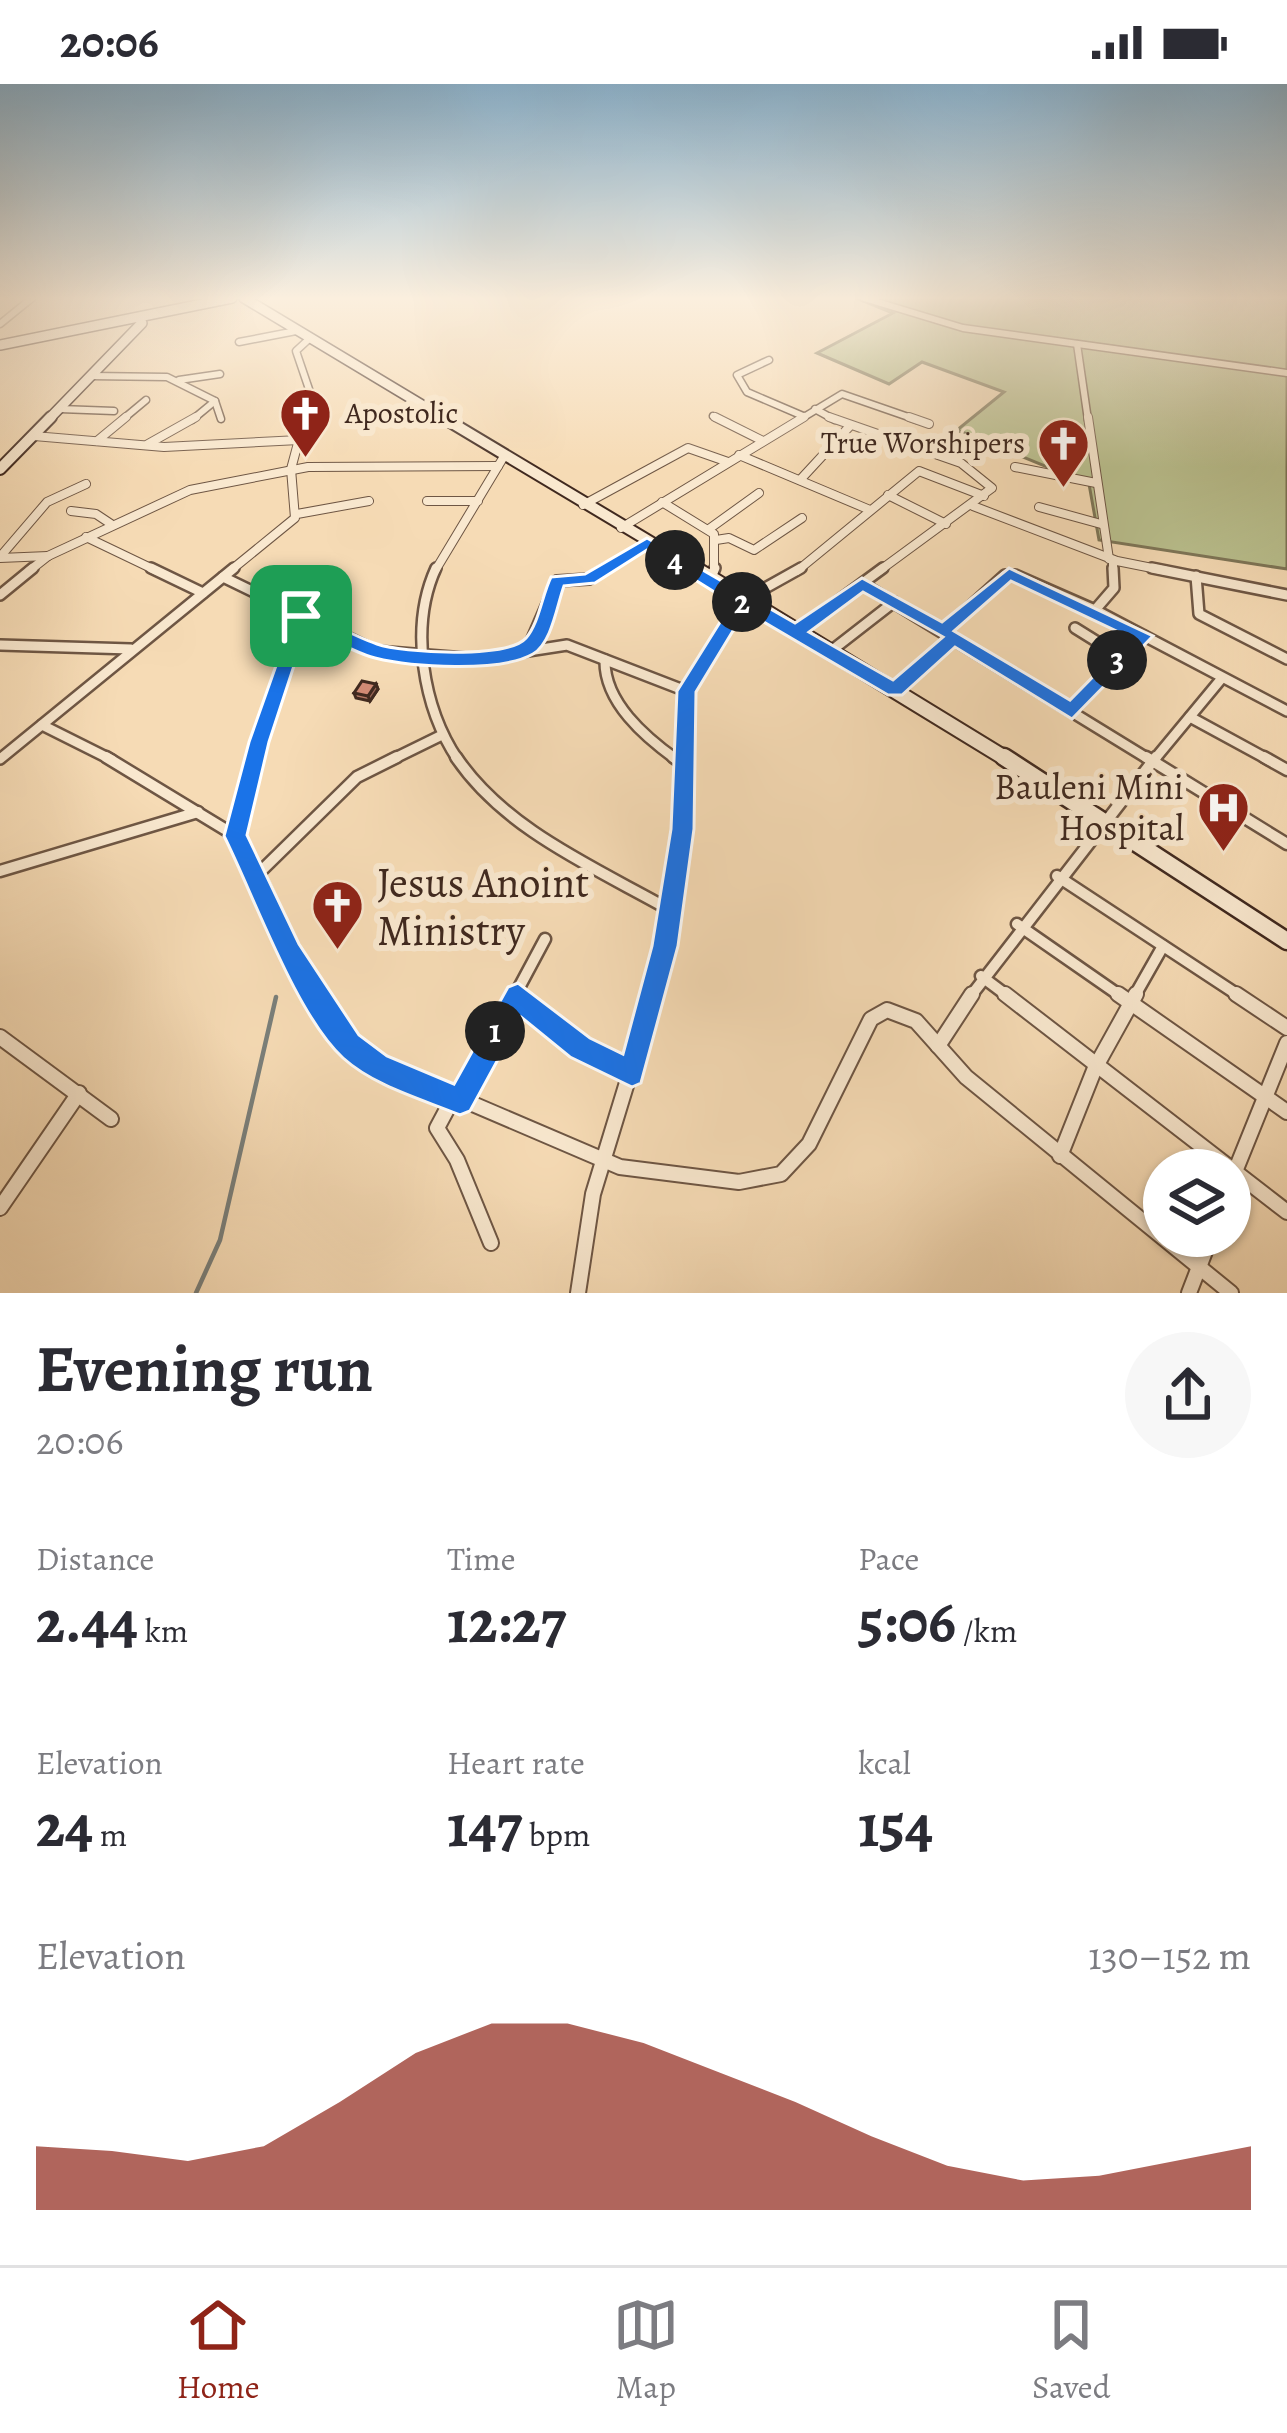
<!DOCTYPE html>
<meta charset="utf-8">
<style>
:root{--surface:#fff;--page:#f7f7f7;--text:#2b2b33;--muted:#7c7c81;--line:#e1e1e2;--accent:#8f2418}
body{margin:0;font-family:Alegreya,serif;background:var(--page);color:var(--text);height:100vh;display:flex;flex-direction:column;font-size:45px;white-space:nowrap}
*{box-sizing:border-box;margin:0}
p{font-size:39px;color:var(--muted)}
.icon{flex:none;width:66px;height:66px;fill:none;stroke:currentColor;stroke-width:2;stroke-linecap:round;stroke-linejoin:round}
.map{position:relative;height:1209px;overflow:hidden}
.drawer{display:flex;flex-direction:column;background:var(--surface);flex:1}
.drawer>*{flex:none}
.tools{position:absolute;left:1143px;top:1065px;display:grid;gap:24px}
.tools a{display:grid;place-items:center;width:108px;height:108px;border-radius:50%;background:var(--surface);box-shadow:0 3px 9px #0004;font-size:60px}
.pin{position:absolute;display:grid;place-items:center;width:102px;height:102px;color:#fff;margin:-51px;border-radius:24px;box-shadow:0 6px 18px #0006}
.km{position:absolute;width:60px;height:60px;margin:-30px;border-radius:50%;background:#222;color:#fff;font-size:33px;line-height:60px;text-align:center}
.round{display:grid;place-items:center;flex:none;width:126px;height:126px;border-radius:63px;background:var(--page)}
.headline{display:flex;align-items:center;justify-content:space-between;height:204px;padding:0 36px}
h1{font-size:66px;font-weight:600;line-height:90px}
.metrics{display:grid;grid-template-columns:repeat(3,1fr);gap:18px;height:204px;padding:12px 36px}
.metrics div{display:grid;align-content:center}
.metrics b{font-size:60px;font-weight:600}
.metrics small{font-size:33px;font-weight:400}
.metrics p{font-size:33px}
.chart{height:336px;padding:24px 36px}
.chart p{display:flex;justify-content:space-between}
.chart svg{width:100%;height:216px;margin-top:12px;fill:var(--accent);opacity:.7}
.status{display:flex;justify-content:space-between;align-items:center;height:84px;padding:0 60px;background:var(--surface);direction:ltr}
.status svg{height:33px;fill:currentColor}
.tabs{display:flex;justify-content:space-around;align-items:center;height:168px;border-top:3px solid var(--line);background:var(--surface);font-size:33px;color:var(--muted)}
.tabs a{display:grid;justify-items:center;gap:6px}
.tabs .active{color:var(--accent)}
.map>svg:first-child{display:block}
.green{fill:#bac18f;stroke:#7d7557;stroke-width:3}
.lines{fill:none;stroke-linecap:round;stroke-linejoin:round}
.stream{stroke:#7a7f7a;stroke-width:4.5}
.street-far4-casing{stroke:#6e5644;stroke-width:9}
.street-far3-casing{stroke:#6e5644;stroke-width:10}
.street-far2-casing{stroke:#6e5644;stroke-width:14}
.street-far1-casing{stroke:#6e5644;stroke-width:15}
.street-casing{stroke:#6e5644;stroke-width:18}
.secondary-far3-casing{stroke:#40291f;stroke-width:12}
.secondary-far2-casing{stroke:#40291f;stroke-width:14}
.secondary-far1-casing{stroke:#40291f;stroke-width:18}
.secondary-casing{stroke:#40291f;stroke-width:21}
.street-far4{stroke:#f9e8cf;stroke-width:6}
.street-far3{stroke:#f9e8cf;stroke-width:8}
.street-far2{stroke:#f9e8cf;stroke-width:9}
.street-far1{stroke:#f9e8cf;stroke-width:10}
.street{stroke:#f9e8cf;stroke-width:14}
.secondary-far3{stroke:#f9e8cf;stroke-width:9}
.secondary-far2{stroke:#f9e8cf;stroke-width:10}
.secondary-far1{stroke:#f9e8cf;stroke-width:14}
.secondary{stroke:#f9e8cf;stroke-width:16}
.wall{fill:#b57865;stroke:#40291f;stroke-width:3}
.shaded-wall{fill:#946153;stroke:#40291f;stroke-width:3}
.building{fill:#d38b76;stroke:#40291f;stroke-width:3}
.route{fill:#1a73e8;stroke:#fff;stroke-width:3;fill-rule:evenodd}
.labels{text-anchor:middle;dominant-baseline:central;stroke-width:12;stroke-linejoin:round;paint-order:stroke}
.far-poi-label{font-size:30px;fill:#40291f;stroke:#f9e8cf;text-anchor:start}
.poi-label{font-size:36px;fill:#40291f;stroke:#f9e8cf;text-anchor:end}
.near-poi-label{font-size:42px;fill:#40291f;stroke:#f9e8cf;text-anchor:start}
</style>
<div class="status"><b>20:06</b><svg viewBox="0 0 49 12"><path d="M0 12V9h3v3zM5 12V6h3v6zM10 12V3h3v9zM15 12V0h3v12zM26 1h20v11H26zM47 4h2v5h-2z"/></svg></div>
<div class="map">
<svg width="1287" height="1209" viewBox="0 0 1287 1209">
<rect width="100%" height="100%" fill="#f6dbb5"/>
<filter id="stains"><feTurbulence type="fractalNoise" baseFrequency=".00167" numOctaves="4"/><feColorMatrix values="0 0 0 0 .2 0 0 0 0 .09 0 0 0 0 .02 0 0 0 .5 -.17"/></filter>
<radialGradient id="worn" r=".72"><stop offset=".6" stop-color="#630" stop-opacity="0"/><stop offset="1" stop-color="#630" stop-opacity=".3"/></radialGradient>
<path class="green" d="M856,214H1287V485L1099,456L1089,400L957,346L1004,308L922,278L889,300L817,269L893,229Z"/>
<g class="lines">
<path class="stream" d="M196,1209L220,1156L276,913"/>
<defs>
<g id="street-far4">
<path d="M864,214L963,244L1287,289"/>
<path d="M0,240L32,214"/>
<path d="M239,258L296,247"/>
<path d="M1077,260L1088,336"/>
<path d="M769,276L737,291L747,308L803,332"/>
<path d="M91,292L167,293L215,317L192,336"/>
<path d="M179,296L220,290"/>
<path d="M215,317L221,335"/>
<path d="M60,325L114,327"/>
<path d="M815,325L835,336"/>
<path d="M713,332L721,336"/>
<path d="M122,336L146,316"/>
<path d="M304,336L311,311L296,267L309,255"/>
<path d="M799,336L842,310L917,336"/>
</g>
<g id="street-far3">
<path d="M715,333L763,357"/>
<path d="M829,333L961,379L992,404L879,487"/>
<path d="M909,333L929,340"/>
<path d="M1088,333L1109,475"/>
<path d="M34,352L164,363L299,356"/>
<path d="M97,357L126,333"/>
<path d="M148,360L196,333"/>
<path d="M739,371L870,426"/>
<path d="M1015,383L1096,399"/>
<path d="M800,396L849,343"/>
<path d="M888,411L946,440"/>
<path d="M427,417H478"/>
<path d="M662,418L714,450V487"/>
<path d="M583,421L688,364L728,378"/>
<path d="M973,422L1117,477L1167,487"/>
<path d="M1039,423L1101,440"/>
<path d="M71,427L96,430L111,440"/>
<path d="M297,430L369,417"/>
<path d="M621,444L804,333"/>
<path d="M709,445L759,409"/>
<path d="M86,453L157,487"/>
<path d="M716,456L729,454L754,466L802,434"/>
<path d="M0,473L47,418L86,400"/>
<path d="M0,474L48,472"/>
<path d="M1113,476V487"/>
<path d="M29,487L48,472L190,406L308,383L498,382"/>
<path d="M230,487L295,434L291,385L305,333"/>
<path d="M435,487L503,374"/>
<path d="M602,487L647,459"/>
<path d="M797,487L919,387L984,412"/>
</g>
<g id="street-far2">
<path d="M151,484L203,509"/>
<path d="M436,484C409,543 423,624 458,676"/>
<path d="M1152,484L1287,511"/>
<path d="M1196,492L1199,530L1287,575"/>
<path d="M223,493L376,567L478,575L567,561L686,607"/>
<path d="M710,495L715,484"/>
<path d="M863,500L1150,676"/>
<path d="M0,511L33,484"/>
<path d="M1095,526L1114,504L1113,484"/>
<path d="M1075,544L1120,572"/>
<path d="M943,547L1005,491H1015L1095,526L1287,627"/>
<path d="M796,548L883,484"/>
<path d="M0,561L131,565"/>
<path d="M528,564L557,497L589,495L607,484"/>
<path d="M831,567L894,518"/>
<path d="M605,576C604,618 645,653 677,676"/>
<path d="M895,605L954,554"/>
<path d="M1072,627L1144,552"/>
<path d="M1190,633L1269,676"/>
<path d="M42,641L112,676"/>
<path d="M0,675L234,484"/>
<path d="M255,676L301,532"/>
<path d="M391,676L440,652"/>
<path d="M683,676L685,614L742,517L801,484"/>
<path d="M1154,676L1222,594"/>
</g>
<g id="street-far1">
<path d="M106,673L236,752C270,801 286,862 318,913"/>
<path d="M456,673C505,746 596,784 670,826"/>
<path d="M673,673L686,682"/>
<path d="M1146,673L1287,760"/>
<path d="M1264,673L1287,686"/>
<path d="M236,752L255,673"/>
<path d="M0,787L198,728"/>
<path d="M258,790L357,693L397,673"/>
<path d="M1057,792L1241,913"/>
<path d="M1017,840L1122,913"/>
<path d="M981,892L1009,913"/>
<path d="M514,913L545,855"/>
<path d="M653,913L676,784L684,673"/>
<path d="M970,913L1156,673"/>
<path d="M1134,913L1163,862"/>
</g>
<g id="street">
<path d="M316,910L363,973L620,1083L739,1098L781,1090L809,1060L871,935L887,926L916,937L966,993L1231,1209"/>
<path d="M1005,910L1287,1128"/>
<path d="M1118,910L1287,1028"/>
<path d="M1236,910L1287,944"/>
<path d="M517,912L580,963L631,989"/>
<path d="M0,953L111,1035"/>
<path d="M938,962L972,910"/>
<path d="M453,1014L437,1044L457,1076L491,1159"/>
<path d="M460,1017L516,910"/>
<path d="M1060,1072L1095,984L1136,910"/>
<path d="M1230,1100L1287,959"/>
<path d="M0,1124L79,1009"/>
<path d="M578,1209L593,1110L654,910"/>
<path d="M1189,1209L1211,1152"/>
</g>
<g id="secondary-far3">
<path d="M244,214L447,336"/>
<path d="M0,261L232,214"/>
<path d="M48,336L142,239"/>
</g>
<g id="secondary-far2">
<path d="M442,333L699,487"/>
<path d="M0,385L51,333"/>
</g>
<path id="secondary-far1" d="M694,484L1008,676"/>
<path id="secondary" d="M1004,673L1287,857"/>
</defs>
<use href="#street-far4" class="street-far4-casing"/>
<use href="#street-far3" class="street-far3-casing"/>
<use href="#street-far2" class="street-far2-casing"/>
<use href="#street-far1" class="street-far1-casing"/>
<use href="#street" class="street-casing"/>
<use href="#secondary-far3" class="secondary-far3-casing"/>
<use href="#secondary-far2" class="secondary-far2-casing"/>
<use href="#secondary-far1" class="secondary-far1-casing"/>
<use href="#secondary" class="secondary-casing"/>
<use href="#street-far4" class="street-far4"/>
<use href="#street-far3" class="street-far3"/>
<use href="#street-far2" class="street-far2"/>
<use href="#street-far1" class="street-far1"/>
<use href="#street" class="street"/>
<use href="#secondary-far3" class="secondary-far3"/>
<use href="#secondary-far2" class="secondary-far2"/>
<use href="#secondary-far1" class="secondary-far1"/>
<use href="#secondary" class="secondary"/>
</g>
<path class="wall" d="M376,600L378,605L370,617L356,614L354,609Z"/>
<path class="shaded-wall" d="M376,600L378,605L370,617L368,612Z"/>
<path class="building" d="M362,597L376,600L368,612L354,609Z"/>
<linearGradient id="sky" x2="0" y2="1"><stop stop-color="#8bb6d4"/><stop offset="0.56" stop-color="#fbefde"/><stop offset="1" stop-color="#fbefde" stop-opacity="0"/></linearGradient>
<rect width="1287" height="383" fill="url(#sky)"/>
<path class="route" d="M647,454L795,539L862,494L942,538L1009,484L1153,552L1072,635L955,563L902,611H888L745,527L696,608L694,745L678,862L641,999L632,1003L570,973L521,933L470,1027L460,1031C421,1015 374,1002 343,974C296,931 254,812 224,752L249,658L295,528H308C330,538 353,552 377,560C402,569 508,575 526,554C539,539 542,511 551,493L585,490ZM647,466L732,519L677,607L671,745L652,862L623,970L590,954L518,899L508,903L454,1000L387,972L359,951L299,860L247,751L269,658L307,542C329,553 352,568 375,574C411,583 500,589 533,570C552,559 557,521 564,502L595,499ZM1011,497L1131,554L1070,616L954,547ZM863,508L943,553L893,596L809,548Z"/>
<defs>
<symbol id="church-pin" viewBox="-11 -11 22 30"><path d="M0 17L-7.5 6A9.5 9.5 0 1 1 7.5 6Z" fill="#8f2418" stroke="#f9e8cf"/><path d="M-1.2-6h2.4v3.5h3.3v2.4h-3.3V6h-2.4V-.1h-3.3v-2.4h3.3Z" fill="#fff"/></symbol>
<symbol id="hospital-pin" viewBox="-11 -11 22 30"><path d="M0 17L-7.5 6A9.5 9.5 0 1 1 7.5 6Z" fill="#8f2418" stroke="#f9e8cf"/><path d="M-5-5h3v3.5h4V-5h3V5h-3V1.5h-4V5h-3Z" fill="#fff"/></symbol>
</defs>
<g fill-rule="evenodd">
<use href="#church-pin" x="276" y="300" width="59" height="81"/>
<use href="#church-pin" x="1034" y="330" width="59" height="81"/>
<use href="#hospital-pin" x="1194" y="694" width="59" height="81"/>
<use href="#church-pin" x="308" y="792" width="59" height="81"/>
</g>
<g class="labels">
<g class="far-poi-label">
<text x="345" y="329">Apostolic</text>
<text x="1025" y="359" text-anchor="end">True Worshipers</text>
</g>
<g class="poi-label">
<text x="1184" y="702">Bauleni Mini<tspan x="1184" dy="41">Hospital</tspan></text>
</g>
<g class="near-poi-label">
<text x="377" y="798">Jesus Anoint<tspan x="377" dy="48">Ministry</tspan></text>
</g>
</g>
<rect width="100%" height="100%" filter="url(#stains)"/>
<rect width="100%" height="100%" fill="url(#worn)"/>
</svg>
<div class="tools">
<a><svg class="icon" aria-label="layers" viewBox="0 0 24 24"><path d="M12 4l9 5-9 5-9-5zM3 14l9 5 9-5"/></svg></a>
</div>
<div class="pin" style="left:301px;top:532px;background:#1e9e55"><svg class="icon" aria-label="arrive" viewBox="0 0 24 24"><path d="M6 21V4h12l-3 4 3 4H6"/></svg></div>
<b class="km" style="left:495px;top:947px">1</b>
<b class="km" style="left:742px;top:518px">2</b>
<b class="km" style="left:1117px;top:576px">3</b>
<b class="km" style="left:675px;top:476px">4</b>
</div>
<section class="drawer">
<div class="headline"><div><h1>Evening run</h1><p>20:06</p></div><a class="round"><svg class="icon" aria-label="share" viewBox="0 0 24 24"><path d="M12 15V3M7 8l5-5 5 5M5 13v7h14v-7"/></svg></a></div>
<div class="metrics">
<div><p>Distance</p><b>2.44<small> km</small></b></div>
<div><p>Time</p><b>12:27</b></div>
<div><p>Pace</p><b>5:06<small> /km</small></b></div>
</div>
<div class="metrics">
<div><p>Elevation</p><b>24<small> m</small></b></div>
<div><p>Heart rate</p><b>147<small> bpm</small></b></div>
<div><p>kcal</p><b>154</b></div>
</div>
<div class="chart"><p><span>Elevation</span>130–152 m</p>
<svg viewBox="0 0 160 44" preserveAspectRatio="none"><path d="M0 44V31L10 32L20 34L30 31L40 22L50 12L60 6L70 6L80 10L90 16L100 22L110 29L120 35L130 38L140 37L150 34L160 31V44z"/></svg>
</div>
</section>
<nav class="tabs">
<a class="active"><svg class="icon" aria-label="home" viewBox="0 0 24 24"><path d="M3 11l9-7 9 7M6 9v11h12V9"/></svg>Home</a>
<a><svg class="icon" aria-label="map" viewBox="0 0 24 24"><path d="M3 6l6-2 6 2 6-2v14l-6 2-6-2-6 2zM9 4v14M15 6v14"/></svg>Map</a>
<a><svg class="icon" aria-label="saved" viewBox="0 0 24 24"><path d="M7 4h10v16l-5-4-5 4z"/></svg>Saved</a>
</nav>
